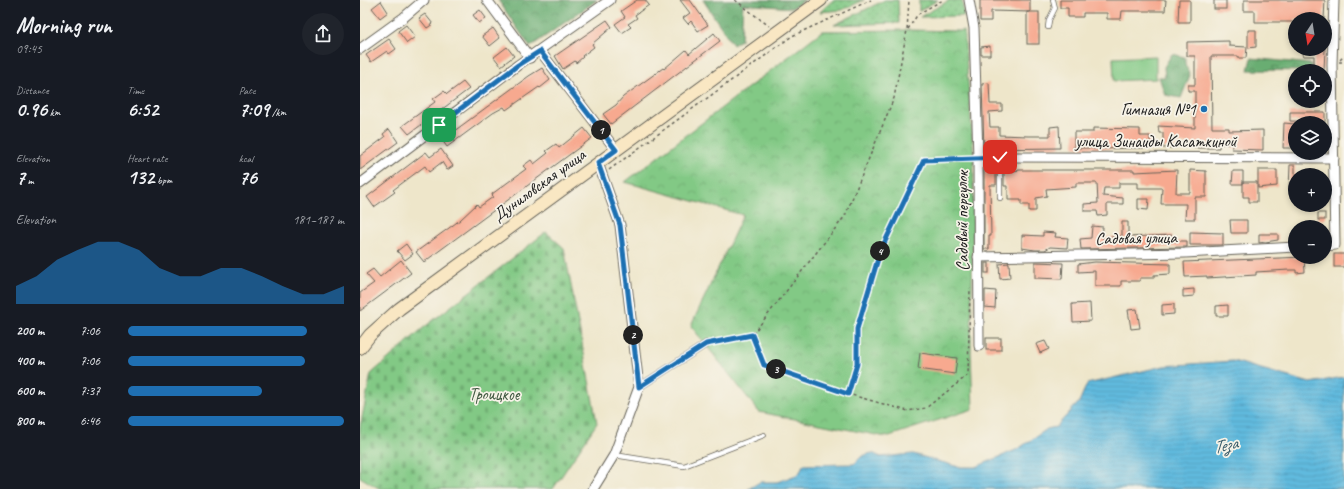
<!DOCTYPE html>
<meta charset="utf-8">
<style>
:root{--surface:#171b24;--page:#20242c;--text:#f1f3f6;--muted:#9ea1a6;--accent:#1f6fb2}
body{margin:0;font-family:Caveat,sans-serif;background:var(--page);color:var(--text);height:100vh;display:flex;flex-direction:column;font-size:15px;white-space:nowrap}
*{box-sizing:border-box;margin:0}
p{font-size:13px;color:var(--muted)}
.icon{flex:none;width:22px;height:22px;fill:none;stroke:currentColor;stroke-width:2;stroke-linecap:round;stroke-linejoin:round}
.map{position:relative;flex:1;overflow:hidden}
.side{display:flex;flex-direction:column;background:var(--surface);width:360px}
.side>*{flex:none}
.needle{width:26px;rotate:192deg}
.tools{position:absolute;left:928px;top:12px;display:grid;gap:8px}
.tools a{display:grid;place-items:center;width:44px;height:44px;border-radius:50%;background:var(--surface);box-shadow:0 2px 6px #0003;font-size:20px}
.pin{position:absolute;display:grid;place-items:center;width:34px;height:34px;color:#fff;margin:-17px;border-radius:8px;box-shadow:0 2px 6px #0006}
.km{position:absolute;width:20px;height:20px;margin:-10px;border-radius:50%;background:#222;color:#fff;font-size:11px;line-height:20px;text-align:center}
.round{display:grid;place-items:center;flex:none;width:42px;height:42px;border-radius:21px;background:var(--page)}
.headline{display:flex;align-items:center;justify-content:space-between;height:68px;padding:0 16px}
h1{font-size:22px;font-weight:800;line-height:30px}
.metrics{display:grid;grid-template-columns:repeat(3,1fr);gap:6px;height:68px;padding:4px 16px}
.metrics div{display:grid;align-content:center}
.metrics b{font-size:20px;font-weight:800}
.metrics small{font-size:11px;font-weight:400}
.metrics p{font-size:11px}
.chart{height:112px;padding:8px 16px}
.chart p{display:flex;justify-content:space-between}
.chart svg{width:100%;height:72px;margin-top:4px;fill:var(--accent);opacity:.7}
ul{padding:0 16px;list-style:none;font-size:13px}
li{display:grid;grid-template-columns:64px 48px 1fr;align-items:center;height:30px}
li i{height:10px;border-radius:5px;background:var(--accent)}
main{display:flex;flex:1;min-height:0}
.map>svg:first-child{display:block}
.grass{fill:url(#grass-dots);stroke:#4f7250}
.forest{fill:url(#forest-crowns);stroke:#426447}
.cemetery{fill:url(#cemetery-stones);stroke:#4f7250}
.park{fill:url(#park-crowns);stroke:#4f7250}
.garden{fill:#82c985;stroke:#4f7250}
.water{fill:url(#water-rules);stroke:#3e6b7d}
.building{fill:#f7a98f}
.lines{fill:none;stroke-linecap:round;stroke-linejoin:round}
.service-casing{stroke:#666359;stroke-width:6}
.pedestrian-casing{stroke:#666359;stroke-width:8}
.minor-casing{stroke:#666359;stroke-width:11}
.secondary-casing{stroke:#666359;stroke-width:14}
.path{stroke:#666359;stroke-width:1.5;stroke-dasharray:3 3;stroke-linecap:butt}
.service{stroke:#fff;stroke-width:4.5}
.pedestrian{stroke:#fff;stroke-width:6}
.minor{stroke:#fff;stroke-width:9}
.secondary{stroke:#f9e7c3;stroke-width:12}
.route-casing{stroke:#fff;stroke-width:8}
.route{stroke:#1f6fb2;stroke-width:5}
.poi-dot{fill:#1f6fb2;stroke:#f7f3e8;stroke-width:1.5}
.labels{text-anchor:middle;dominant-baseline:central;stroke-width:3.5;stroke-linejoin:round;paint-order:stroke}
.poi-label{font-size:17px;fill:#1c1c1c;stroke:#f7f3e8;text-anchor:end}
.street-label{font-size:17px;fill:#1c1c1c;stroke:#f7f3e8}
.park-label{font-size:17px;fill:#405941;stroke:#f7f3e8}
.water-label{font-size:18px;font-style:italic;fill:#385b6a;stroke:#f7f3e8}
</style>
<main>
<section class="side">
<div class="headline"><div><h1>Morning run</h1><p>09:45</p></div><a class="round"><svg class="icon" aria-label="share" viewBox="0 0 24 24"><path d="M12 15V3M7 8l5-5 5 5M5 13v7h14v-7"/></svg></a></div>
<div class="metrics">
<div><p>Distance</p><b>0.96<small> km</small></b></div>
<div><p>Time</p><b>6:52</b></div>
<div><p>Pace</p><b>7:09<small> /km</small></b></div>
</div>
<div class="metrics">
<div><p>Elevation</p><b>7<small> m</small></b></div>
<div><p>Heart rate</p><b>132<small> bpm</small></b></div>
<div><p>kcal</p><b>76</b></div>
</div>
<div class="chart"><p><span>Elevation</span>181–187 m</p>
<svg viewBox="0 0 160 44" preserveAspectRatio="none"><path d="M0 44V33L10 27L20 17L30 11L40 6L50 6L60 11L70 22L80 27L90 27L100 22L110 22L120 27L130 33L140 38L150 38L160 33V44z"/></svg>
</div>
<ul>
<li><b>200 m</b>7:06<i style="width:83%"></i></li>
<li><b>400 m</b>7:06<i style="width:82%"></i></li>
<li><b>600 m</b>7:37<i style="width:62%"></i></li>
<li><b>800 m</b>6:46<i style="width:100%"></i></li>
</ul>
</section>
<div class="map">
<svg width="984" height="489" viewBox="0 0 984 489">
<defs>
<pattern id="grass-dots" width="8" height="8" patternUnits="userSpaceOnUse"><rect width="8" height="8" fill="#82c985"/><path d="M2 2h.1M6 6h.1" fill="none" stroke="#70ac72" stroke-width="1.8" stroke-linecap="round"/></pattern>
<pattern id="forest-crowns" width="20" height="18" patternUnits="userSpaceOnUse"><rect width="20" height="18" fill="#69ad72"/><path d="M2 6a3 3 0 1 1 6 0M12 15a3 3 0 1 1 6 0" fill="none" stroke="#568c5d"/></pattern>
<pattern id="cemetery-stones" width="16" height="16" patternUnits="userSpaceOnUse"><rect width="16" height="16" fill="#82c985"/><path d="M2 7V4a2 2 0 0 1 4 0v3zM10 15v-3a2 2 0 0 1 4 0v3z" fill="#70ac72"/></pattern>
<pattern id="park-crowns" width="20" height="18" patternUnits="userSpaceOnUse"><rect width="20" height="18" fill="#82c985"/><path d="M2 6a3 3 0 1 1 6 0M12 15a3 3 0 1 1 6 0" fill="none" stroke="#70ac72"/></pattern>
<pattern id="water-rules" width="6" height="5" patternUnits="userSpaceOnUse"><rect width="6" height="5" fill="#61bade"/><path d="M0 2.5h6" fill="none" stroke="#549fbe"/></pattern>
</defs>
<rect width="100%" height="100%" fill="#f7f3e8"/>
<filter id="ink" filterUnits="userSpaceOnUse"><feTurbulence type="fractalNoise" baseFrequency=".025" numOctaves="2"/><feDisplacementMap in="SourceGraphic" scale="8" xChannelSelector="R" yChannelSelector="G"/><feConvolveMatrix kernelMatrix="1 2 1 2 8 2 1 2 1" color-interpolation-filters="sRGB"/></filter>
<filter id="wash" filterUnits="userSpaceOnUse"><feTurbulence type="fractalNoise" baseFrequency=".012" numOctaves="4" result="noise"/><feDisplacementMap in="SourceGraphic" scale="16" xChannelSelector="R" yChannelSelector="G"/><feGaussianBlur stdDeviation="0.9" result="paint"/><feColorMatrix in="noise" values="0 0 0 0 0 0 0 0 0 0 0 0 0 0 0 0 0 1.4 0 .05"/><feComposite in="paint" operator="in"/></filter>
<g filter="url(#wash)">
<rect width="100%" height="100%" fill="#eee6ca"/>
<g class="grass">
<path d="M473,0H504L482,10L460,12Z"/>
<path d="M525,0H538L539,23L474,25Z"/>
<path d="M559,0H578L559,11Z"/>
<path d="M590,0H602L604,16L560,17Z"/>
</g>
<g class="forest">
<path d="M138,0H237L170,47Z"/>
<path d="M343,0H445L432,8L383,4L381,40L373,45Z"/>
<path d="M812,54L825,57V64L830,75L821,98L805,95L799,77H805L804,67Z"/>
<path d="M891,58L951,64L952,71L888,70Z"/>
</g>
<path class="cemetery" d="M186,232L204,248L237,423L193,489H20L0,477V427L11,374L62,329Z"/>
<path class="park" d="M547,30L604,31L614,158L611,353L613,409L526,437L399,412L331,326L383,215L265,182L462,31Z"/>
<path class="garden" d="M796,56V79L754,81L753,58Z"/>
<path class="water" d="M873,361L950,383L984,377V489H388L400,482H417L439,474L443,465L494,464L502,456L512,453L521,457L553,454L599,467H616L658,449L687,429L696,427L719,402L727,384L804,366Z"/>
<g id="blocks">
<g class="building">
<path d="M277,0H285L289,5L275,15L277,18L268,24L271,27L262,33L255,24L265,17L261,11Z"/>
<path d="M320,0H330L348,25L338,31L331,21L328,24L323,18L330,13Z"/>
<path d="M620,0H670V12L631,11V21H620Z"/>
<path d="M700,0H806L805,11H762L761,19H747V13H723V17H708V8H700Z"/>
<path d="M819,0H830V22H818Z"/>
<rect x="854" y="0" width="12" height="9"/>
<path d="M884,0H965L964,19H935V22H895V11H884Z"/>
<path d="M21,1L28,12L20,18L12,8Z"/>
<path d="M120,10L126,18L119,23L113,15Z"/>
<rect x="667" y="12" width="12" height="32"/>
<path d="M65,14L73,24L67,28L59,18Z"/>
<path d="M247,20L252,27L232,44L234,47L222,56L223,57L216,63L215,61L203,69L195,56Z"/>
<path d="M46,25L55,37L47,43L38,31Z"/>
<path d="M133,28L140,38L130,46L122,36Z"/>
<path d="M888,30H896V47L888,48Z"/>
<path d="M354,33L360,41L251,124L243,114L256,105L263,97L303,68L304,69L326,50L329,54Z"/>
<path d="M29,39L36,49L29,54L27,51L11,62L6,55Z"/>
<path d="M869,41V46L887,47L886,58H878V56H851L852,128H869V131L903,130V150L872,149V144H859V148H833V144H815V148H803V133H799L798,126L835,128V91H828V85H835V56H827V42Z"/>
<path d="M630,46V55H621V47Z"/>
<path d="M147,47L154,56L141,66L134,57Z"/>
<path d="M944,49H965L964,70H954V56H943Z"/>
<path d="M182,68L190,80L180,88L179,87L146,110L144,107L133,113L87,147L82,140L169,76Z"/>
<path d="M103,82L109,89L49,134L42,126L75,102L73,99L84,91L87,94Z"/>
<path d="M629,83L630,104H642V111L629,112L630,127H639V135L668,136H690V127L699,126L700,148L624,149L622,84Z"/>
<path d="M930,112H965V122L930,121Z"/>
<path d="M924,123L935,124V148H923Z"/>
<path d="M224,128L232,138L64,262L56,252L100,220L117,204L119,207L133,197L132,194L166,169L163,166L171,160L174,164L188,153L186,151L196,144L199,148Z"/>
<path d="M733,128L780,129V136H790V148L733,149V148H714V132H733Z"/>
<path d="M29,129L38,142L0,170V156L25,137L23,134Z"/>
<path d="M81,149L93,166L87,170L82,162L69,172L65,166L33,190L35,192L14,207L7,197L66,152L70,157Z"/>
<path d="M930,165H935V189H929Z"/>
<path d="M624,170H636V185H630L631,236H629V249H624Z"/>
<path d="M660,170H774V172L817,170L816,193H830V170L846,171V197H835V219H825L826,204H801L802,188H778V183H759V188H744L743,196L763,198V204H747V215L738,216L737,211H724V204L738,203L737,183H716V187L686,189L687,196L676,198V211H669V205H661V200H648V190H647V186H644V172Z"/>
<path d="M898,170H917V186L898,188Z"/>
<path d="M873,171H883V184H872Z"/>
<path d="M883,182H897V202H889V197H883Z"/>
<path d="M778,199H789L788,210L778,209Z"/>
<rect x="958" y="213" width="7" height="7"/>
<path d="M870,220H887V233H871Z"/>
<path d="M762,222H768V237L812,235V241H827V247L721,249L720,239L731,238L732,226L743,227L742,238L762,236Z"/>
<path d="M683,232L696,233L695,237L708,238L707,248L690,247L685,250H675L662,248V235L683,236Z"/>
<path d="M830,232L863,233V245H830Z"/>
<path d="M899,234H918V240L899,243Z"/>
<path d="M46,244L53,254L45,260L37,251Z"/>
<rect x="974" y="254" width="10" height="13"/>
<path d="M944,257L945,272L936,273V270H929L896,272V275L847,278V276L825,277L824,262Z"/>
<path d="M41,260L51,273L0,311V293L14,283L6,274L13,269L20,277Z"/>
<path d="M675,262L703,263L702,279L675,278Z"/>
<path d="M735,262L810,264V274L794,275V278H780V281H761V286H735V271L718,272V264Z"/>
<rect x="625" y="263" width="4" height="10"/>
<path d="M649,263L650,278L640,279L639,264Z"/>
<path d="M834,289V296L823,297V290Z"/>
<path d="M625,290L636,291L635,308L625,307Z"/>
<path d="M730,303L731,321L713,322L712,304Z"/>
<path d="M814,304V314L802,315V305Z"/>
<path d="M868,305V316H856V306Z"/>
<path d="M777,309L780,328L771,329L768,310Z"/>
<rect x="626" y="338" width="15" height="12"/>
<path d="M685,341L689,349L680,353L676,344Z"/>
<path d="M560,353L597,358L595,374L558,369Z"/>
</g>
</g>
</g>
<g filter="url(#ink)">
<use href="#blocks" fill-opacity="0" stroke="#666359" stroke-width="1"/>
<g class="lines">
<defs>
<g id="service">
<path d="M688,27L689,20L695,8L693,0"/>
<path d="M640,157V198"/>
<path d="M254,455L324,466L404,435"/>
</g>
<path id="pedestrian" d="M279,387L346,344"/>
<g id="minor">
<path d="M127,0L170,58"/>
<path d="M609,0L614,28L618,157L619,346"/>
<path d="M0,49L43,18L64,0"/>
<path d="M180,51L256,150"/>
<path d="M618,157L974,158"/>
<path d="M0,184L158,65L250,0"/>
<path d="M965,246L975,245L972,64L974,0"/>
<path d="M618,257L825,253L935,247"/>
<path d="M233,489L254,455L279,387L260,225L238,163"/>
</g>
<path id="secondary" d="M0,348L10,335L39,309L461,0"/>
</defs>
<use href="#service" class="service-casing"/>
<use href="#pedestrian" class="pedestrian-casing"/>
<use href="#minor" class="minor-casing"/>
<use href="#secondary" class="secondary-casing"/>
<g class="path">
<path d="M375,0L409,26"/>
<path d="M548,29L558,14L583,0"/>
<path d="M980,60L984,56"/>
<path d="M979,62H984"/>
<path d="M249,170L432,36L511,0"/>
<path d="M392,335L404,365L488,394L548,411L566,408L608,375L610,288"/>
<path d="M352,343L392,335L485,216L534,98L547,30L549,0"/>
<path d="M488,394L497,364V329L520,252L564,160L610,157"/>
</g>
<use href="#service" class="service"/>
<use href="#pedestrian" class="pedestrian"/>
<use href="#minor" class="minor"/>
<use href="#secondary" class="secondary"/>
</g>
</g>
<g class="lines" filter="url(#ink)">
<defs>
<path id="route" d="M79,125L158,65L180,51L256,150L238,163L260,225L279,387L346,344L392,335L404,365L488,394L497,364V329L520,252L564,160L640,157"/>
</defs>
<use href="#route" class="route-casing"/>
<use href="#route" class="route"/>
</g>
<circle class="poi-dot" cx="844" cy="109" r="4"/>
<g class="labels">
<g class="poi-label">
<text x="836" y="109">Гимназия №1</text>
</g>
<g class="street-label">
<text x="796" y="141">улица Зинаиды Касаткиной</text>
<text transform="translate(179 185) rotate(-36)">Дуниловская улица</text>
<text transform="translate(602 221) rotate(-90)">Садовый переулок</text>
<text transform="translate(776 238) rotate(-1)">Садовая улица</text>
</g>
<g class="park-label">
<text x="134" y="394">Троицкое</text>
</g>
<g class="water-label">
<text transform="translate(865 445) rotate(-13)">Теза</text>
</g>
</g>
</svg>
<div class="tools">
<a><svg class="needle" viewBox="-14 -14 28 28"><path d="M0-13l5 13h-10z" fill="#e53935"/><path d="M0 13l5-13h-10z" fill="#9ea1a6"/></svg></a>
<a><svg class="icon" aria-label="locate" viewBox="0 0 24 24"><circle cx="12" cy="12" r="6"/><path d="M12 2v4M12 18v4M2 12h4M18 12h4"/></svg></a>
<a><svg class="icon" aria-label="layers" viewBox="0 0 24 24"><path d="M12 4l9 5-9 5-9-5zM3 14l9 5 9-5"/></svg></a>
<a>+</a>
<a>−</a>
</div>
<div class="pin" style="left:79px;top:125px;background:#1e9e55"><svg class="icon" aria-label="arrive" viewBox="0 0 24 24"><path d="M6 21V4h12l-3 4 3 4H6"/></svg></div>
<div class="pin" style="left:640px;top:157px;background:#d93025"><svg class="icon" aria-label="check" viewBox="0 0 24 24"><path d="M5 12l5 5 9-10"/></svg></div>
<b class="km" style="left:241px;top:130px">1</b>
<b class="km" style="left:273px;top:335px">2</b>
<b class="km" style="left:416px;top:369px">3</b>
<b class="km" style="left:520px;top:251px">4</b>
</div>
</main>
